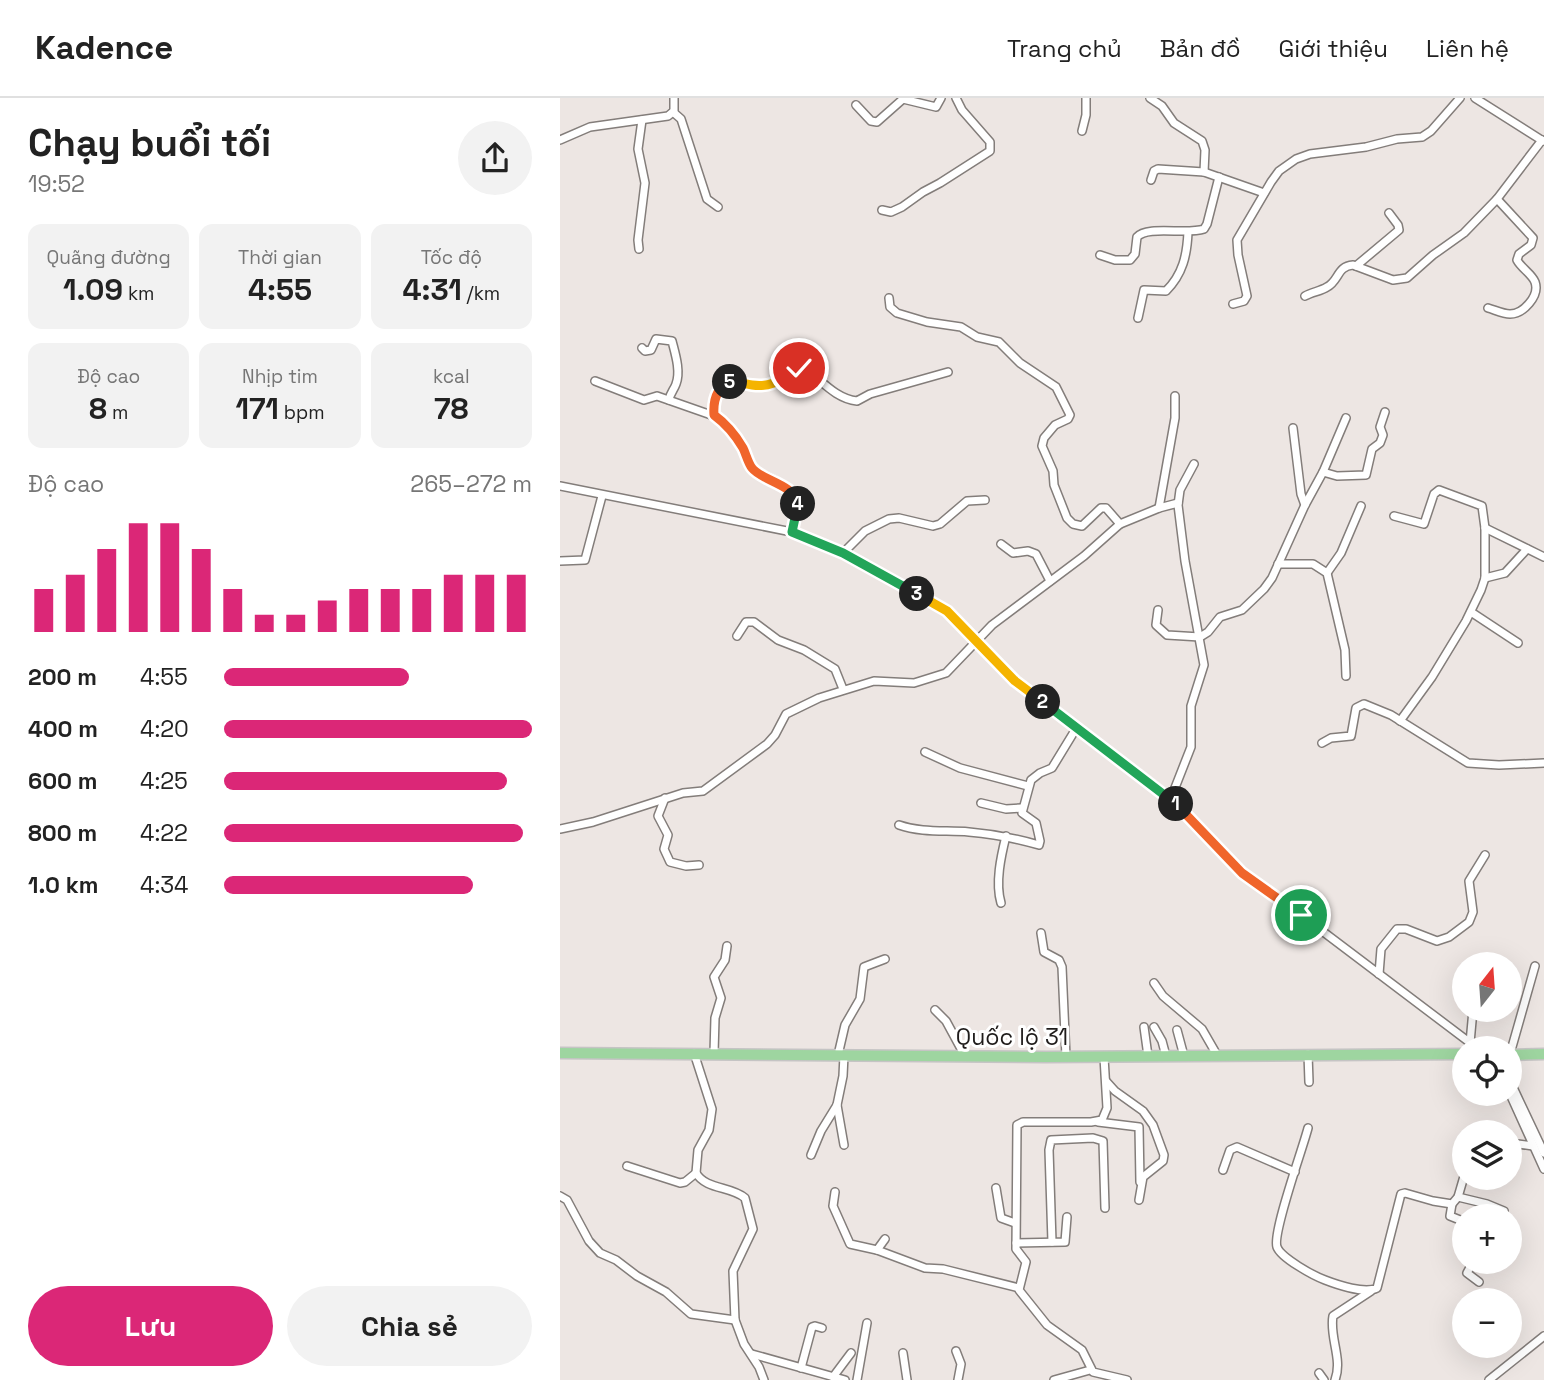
<!DOCTYPE html>
<html lang="vi">
<meta charset="utf-8">
<style>
:root{--surface:#fff;--page:#f2f2f2;--text:#222;--muted:#767676;--line:#e0e0e0;--accent:#db2777}
body{margin:0;font-family:"Space Grotesk",sans-serif;background:var(--page);color:var(--text);height:100vh;display:flex;flex-direction:column;font-size:26px;white-space:nowrap}
*{box-sizing:border-box;margin:0}
p{font-size:23px;color:var(--muted)}
.icon{flex:none;width:38px;height:38px;fill:none;stroke:currentColor;stroke-width:2;stroke-linecap:round;stroke-linejoin:round}
.map{position:relative;flex:1;overflow:hidden}
.details{display:flex;flex-direction:column;background:var(--surface);width:560px}
.details>*{flex:none}
.needle{width:46px;rotate:17deg}
.controls{position:absolute;left:892px;top:854px;display:grid;gap:14px}
.controls a{display:grid;place-items:center;width:70px;height:70px;border-radius:50%;background:var(--surface);box-shadow:0 7px 28px #0002;font-size:35px}
.pin{position:absolute;display:grid;place-items:center;width:60px;height:60px;color:#fff;margin:-30px;border:4px solid #fff;border-radius:50%;box-shadow:0 2px 7px #0007}
.km{position:absolute;width:35px;height:35px;margin:-18px;border-radius:50%;background:#222;color:#fff;font-size:19px;line-height:35px;text-align:center}
.round{display:grid;place-items:center;flex:none;width:74px;height:74px;border-radius:37px;background:var(--page)}
.head{display:flex;align-items:center;justify-content:space-between;height:119px;padding:0 28px}
h1{font-size:38px;font-weight:800;line-height:52px}
.metrics{display:grid;grid-template-columns:repeat(3,1fr);gap:10px;height:119px;padding:7px 28px}
.metrics div{display:grid;align-content:center;border-radius:14px;background:var(--page);text-align:center}
.metrics b{font-size:30px;font-weight:800}
.metrics small{font-size:19px;font-weight:400}
.metrics p{font-size:19px}
.chart{height:196px;padding:14px 28px}
.chart p{display:flex;justify-content:space-between}
.chart svg{width:100%;height:126px;margin-top:7px;stroke:var(--accent);stroke-width:6}
.cta{display:flex;gap:14px;margin-top:auto;padding:14px 28px}
.cta a{flex:1;height:80px;border-radius:42px;background:var(--accent);color:#fff;font-size:28px;font-weight:800;line-height:80px;text-align:center}
.cta a+a{background:var(--page);color:var(--text)}
ul{padding:0 28px;list-style:none;font-size:23px}
li{display:grid;grid-template-columns:112px 84px 1fr;align-items:center;height:52px}
li i{height:18px;border-radius:9px;background:var(--accent)}
header{display:flex;align-items:center;gap:42px;box-sizing:border-box;height:98px;padding:0 35px;background:var(--surface);border-bottom:2px solid var(--line)}
header strong{font-size:33px}
nav{display:flex;gap:38px;margin-inline-start:auto;font-size:24px}
main{display:flex;flex:1;min-height:0}
.map>svg:first-child{display:block}
.lines{fill:none;stroke-linecap:round;stroke-linejoin:round}
.minor-casing{stroke:#837d7a;stroke-width:10}
.highway-casing{stroke:#c5c4c4;stroke-width:13}
.minor{stroke:#fff;stroke-width:7}
.highway{stroke:#9ed5a0;stroke-width:10}
.split-1-casing{stroke:#fff;stroke-width:14}
.split-2-casing{stroke:#fff;stroke-width:14}
.split-3-casing{stroke:#fff;stroke-width:14}
.split-4-casing{stroke:#fff;stroke-width:14}
.split-5-casing{stroke:#fff;stroke-width:14}
.split-6-casing{stroke:#fff;stroke-width:14}
.split-1{stroke:#f0652b;stroke-width:9}
.split-2{stroke:#22a559;stroke-width:9}
.split-3{stroke:#f5b400;stroke-width:9}
.split-4{stroke:#22a559;stroke-width:9}
.split-5{stroke:#f0652b;stroke-width:9}
.split-6{stroke:#f5b400;stroke-width:9}
.labels{text-anchor:middle;dominant-baseline:central;stroke-width:6;stroke-linejoin:round;paint-order:stroke}
.street-label{font-size:23px;fill:#1f1c1b;stroke:#fff}
</style>
<header>
<strong>Kadence</strong>
<nav><a>Trang chủ</a><a>Bản đồ</a><a>Giới thiệu</a><a>Liên hệ</a></nav>
</header>
<main>
<section class="details">
<div class="head"><div><h1>Chạy buổi tối</h1><p>19:52</p></div><a class="round"><svg class="icon" aria-label="share" viewBox="0 0 24 24"><path d="M12 15V3M7 8l5-5 5 5M5 13v7h14v-7"/></svg></a></div>
<div class="metrics">
<div><p>Quãng đường</p><b>1.09<small> km</small></b></div>
<div><p>Thời gian</p><b>4:55</b></div>
<div><p>Tốc độ</p><b>4:31<small> /km</small></b></div>
</div>
<div class="metrics">
<div><p>Độ cao</p><b>8<small> m</small></b></div>
<div><p>Nhịp tim</p><b>171<small> bpm</small></b></div>
<div><p>kcal</p><b>78</b></div>
</div>
<div class="chart"><p><span>Độ cao</span>265–272 m</p>
<svg viewBox="0 0 160 44" preserveAspectRatio="none"><path d="M5 44V29M15 44V24M25 44V15M35 44V6M45 44V6M55 44V15M65 44V29M75 44V38M85 44V38M95 44V33M105 44V29M115 44V29M125 44V29M135 44V24M145 44V24M155 44V24"/></svg>
</div>
<ul>
<li><b>200 m</b>4:55<i style="width:60%"></i></li>
<li><b>400 m</b>4:20<i style="width:100%"></i></li>
<li><b>600 m</b>4:25<i style="width:92%"></i></li>
<li><b>800 m</b>4:22<i style="width:97%"></i></li>
<li><b>1.0 km</b>4:34<i style="width:81%"></i></li>
</ul>
<div class="cta"><a>Lưu</a><a>Chia sẻ</a></div>
</section>
<div class="map">
<svg width="984" height="1282" viewBox="0 0 984 1282">
<rect width="100%" height="100%" fill="#ede6e3"/>
<g class="lines">
<defs>
<g id="minor">
<path d="M590,0L602,8L614,25L642,43L645,52L644,74"/>
<path d="M915,0L983,43"/>
<path d="M296,7L311,23L317,24L343,1L376,9L381,0"/>
<path d="M113,14L121,21L147,101L158,109"/>
<path d="M522,33L526,17V0"/>
<path d="M0,42L30,29L108,18L114,13V0"/>
<path d="M591,82L594,73L598,71L644,74L704,95"/>
<path d="M322,112L331,114L342,109L363,94L380,85L430,53V44L402,12L396,0"/>
<path d="M79,151L78,142L85,85L78,51L82,22"/>
<path d="M540,157L555,162H570L575,156L577,139C587,127 627,137 644,131L647,126L659,79"/>
<path d="M796,168L839,132L838,127L829,115"/>
<path d="M745,198C752,194 761,193 767,189C779,183 777,168 793,167L833,182L847,180L873,157L904,135L937,101L982,42"/>
<path d="M673,206L684,203L687,198L678,157L677,142L711,84L719,73L736,61L750,56L806,49L837,41L862,39L871,33L900,0"/>
<path d="M928,210C935,212 943,216 950,216C963,216 980,198 975,184C972,176 961,170 957,162L959,156L971,147L973,140L937,101"/>
<path d="M578,220L584,192L606,193C623,176 627,157 628,134"/>
<path d="M82,250L85,253L91,252L96,241L112,243C115,255 121,273 116,286C114,292 110,295 109,302"/>
<path d="M35,283L84,302L97,298L157,319L180,346L193,372L214,382L238,402L232,434"/>
<path d="M154,317L155,300L164,286C181,279 197,292 215,286C224,284 231,274 239,269C254,271 270,300 297,303L310,296L388,274"/>
<path d="M733,330L741,396L745,407"/>
<path d="M763,374L777,378L806,377L812,351L820,345L823,337L820,329L825,314"/>
<path d="M0,388L232,434L283,455L384,511L455,583L611,700L682,775L741,817L917,950"/>
<path d="M599,410L615,320V298"/>
<path d="M834,418L864,426L874,396L879,392L922,408L925,430V480L921,492L906,523L872,579L840,623"/>
<path d="M560,426L599,410L618,405"/>
<path d="M925,430L984,459"/>
<path d="M441,446L453,455L468,453L476,456L490,483"/>
<path d="M283,455L305,433L329,421L339,420L373,428L380,426L407,403L425,402"/>
<path d="M0,463L25,462L42,398"/>
<path d="M718,466H753L767,475L785,552L786,578"/>
<path d="M767,475L781,455L801,408"/>
<path d="M925,480L945,475L967,451"/>
<path d="M598,512L596,527L607,537L640,539L648,534L660,519L682,512L704,491L712,480L745,407L763,374L786,320"/>
<path d="M911,514L958,545"/>
<path d="M177,538L186,524H194L218,542L244,552L275,571L283,591"/>
<path d="M762,645L771,640L791,638L796,610L804,606L831,617L908,665L939,667L984,665"/>
<path d="M365,654L400,670L468,688"/>
<path d="M105,700L98,718L108,737L104,751L110,764L126,768L139,767"/>
<path d="M611,700L631,649V608L644,567L625,463L618,407L620,392L634,366"/>
<path d="M421,705L446,711L462,710"/>
<path d="M339,727C362,735 385,732 409,734C433,736 455,740 479,747L480,743L476,725L462,715L471,682L480,675L492,670L517,629"/>
<path d="M0,731L33,724L123,695L143,693L207,646L215,637L226,616L259,600L314,583L354,585L386,575L432,527L524,458L560,426L546,410H541L522,428L513,426L507,420L494,387L493,373L482,348L484,340L495,327L508,321L510,317L496,289L460,265L439,244L417,239L401,229L367,224L337,215L330,209L329,200"/>
<path d="M441,805C435,785 441,758 446,738"/>
<path d="M481,835L484,854L499,862L502,869L506,959"/>
<path d="M819,876L821,851L837,831H846L877,843L889,839L909,824L913,814L909,783L925,757"/>
<path d="M594,885L603,898L642,931L657,957"/>
<path d="M375,912L386,923L405,958"/>
<path d="M584,929L588,958"/>
<path d="M594,929L602,943L606,958"/>
<path d="M617,932L624,958"/>
<path d="M910,945L913,912"/>
<path d="M134,955L152,1011L149,1032L138,1052L136,1075C146,1092 171,1088 185,1100L193,1131L173,1173L175,1222L184,1246L199,1269L204,1282"/>
<path d="M154,955L155,920L161,900L154,879L165,862L167,848"/>
<path d="M748,956L749,984"/>
<path d="M950,956L975,868"/>
<path d="M278,957L285,927L300,901L304,869L325,861"/>
<path d="M544,959L547,1010L542,1022L531,1024H463L457,1027L456,1151L466,1164L459,1192L487,1227L522,1252L533,1274L567,1282"/>
<path d="M546,983L555,993L583,1013L593,1027L604,1057L603,1063L583,1079L579,1102"/>
<path d="M950,983L984,1055"/>
<path d="M950,996L984,1071"/>
<path d="M277,1007L284,1047"/>
<path d="M538,1024L579,1029L580,1084"/>
<path d="M748,1030C743,1050 712,1135 717,1149C721,1160 754,1178 765,1182C778,1187 805,1196 817,1190L841,1096L845,1095L873,1103L892,1106L898,1099L905,1075"/>
<path d="M950,1045L973,1048"/>
<path d="M251,1057L261,1033L277,1007L283,978L284,957"/>
<path d="M67,1068L120,1085L125,1084L136,1075"/>
<path d="M663,1072L670,1052L677,1049L735,1074"/>
<path d="M436,1090L441,1120L455,1125"/>
<path d="M275,1094L273,1108L290,1146L317,1152L365,1170L383,1171L459,1190"/>
<path d="M0,1098L7,1102L29,1143L40,1155L56,1162L77,1178L106,1194L131,1216L175,1222"/>
<path d="M898,1099L927,1106L944,1113"/>
<path d="M892,1106L890,1118L905,1124"/>
<path d="M492,1144L489,1052L491,1042L533,1040L543,1043L545,1110"/>
<path d="M456,1145L505,1144L507,1119"/>
<path d="M317,1152L325,1141"/>
<path d="M913,1164L907,1175L919,1184"/>
<path d="M396,1253L401,1266L398,1282"/>
<path d="M343,1255L347,1282"/>
<path d="M192,1256L285,1282"/>
<path d="M241,1270L252,1229L255,1228L262,1230"/>
<path d="M759,1275L764,1282"/>
<path d="M273,1279L291,1255"/>
<path d="M297,1282L307,1225"/>
<path d="M494,1282L530,1272"/>
<path d="M775,1282C783,1261 769,1239 773,1218L811,1193"/>
<path d="M929,1282L984,1238"/>
</g>
<g id="highway">
<path d="M0,955L486,959L905,956"/>
<path d="M950,957L984,956"/>
</g>
</defs>
<use href="#minor" class="minor-casing"/>
<use href="#highway" class="highway-casing"/>
<use href="#minor" class="minor"/>
<use href="#highway" class="highway"/>
</g>
<g class="lines">
<defs>
<path id="split-1" d="M616,706L682,775L741,817"/>
<path id="split-2" d="M483,604L616,706"/>
<path id="split-3" d="M357,496L387,513L455,583L483,604"/>
<path id="split-4" d="M238,406L232,434L283,455L357,496"/>
<path id="split-5" d="M170,284C156,290 153,303 154,317C165,325 176,338 183,350C186,356 188,365 192,370C202,383 234,386 238,406"/>
<path id="split-6" d="M170,284C178,283 184,286 192,287C214,290 222,280 239,270"/>
</defs>
<use href="#split-1" class="split-1-casing"/>
<use href="#split-2" class="split-2-casing"/>
<use href="#split-3" class="split-3-casing"/>
<use href="#split-4" class="split-4-casing"/>
<use href="#split-5" class="split-5-casing"/>
<use href="#split-6" class="split-6-casing"/>
<use href="#split-1" class="split-1"/>
<use href="#split-2" class="split-2"/>
<use href="#split-3" class="split-3"/>
<use href="#split-4" class="split-4"/>
<use href="#split-5" class="split-5"/>
<use href="#split-6" class="split-6"/>
</g>
<g class="labels">
<g class="street-label">
<text x="452" y="939">Quốc lộ 31</text>
</g>
</g>
</svg>
<div class="controls">
<a><svg class="needle" viewBox="-14 -14 28 28"><path d="M0-13l5 13h-10z" fill="#e53935"/><path d="M0 13l5-13h-10z" fill="#767676"/></svg></a>
<a><svg class="icon" aria-label="locate" viewBox="0 0 24 24"><circle cx="12" cy="12" r="6"/><path d="M12 2v4M12 18v4M2 12h4M18 12h4"/></svg></a>
<a><svg class="icon" aria-label="layers" viewBox="0 0 24 24"><path d="M12 4l9 5-9 5-9-5zM3 14l9 5 9-5"/></svg></a>
<a>+</a>
<a>−</a>
</div>
<div class="pin" style="left:741px;top:817px;background:#1e9e55"><svg class="icon" aria-label="arrive" viewBox="0 0 24 24"><path d="M6 21V4h12l-3 4 3 4H6"/></svg></div>
<div class="pin" style="left:239px;top:270px;background:#d93025"><svg class="icon" aria-label="check" viewBox="0 0 24 24"><path d="M5 12l5 5 9-10"/></svg></div>
<b class="km" style="left:616px;top:706px">1</b>
<b class="km" style="left:483px;top:604px">2</b>
<b class="km" style="left:357px;top:496px">3</b>
<b class="km" style="left:238px;top:406px">4</b>
<b class="km" style="left:170px;top:284px">5</b>
</div>
</main>
